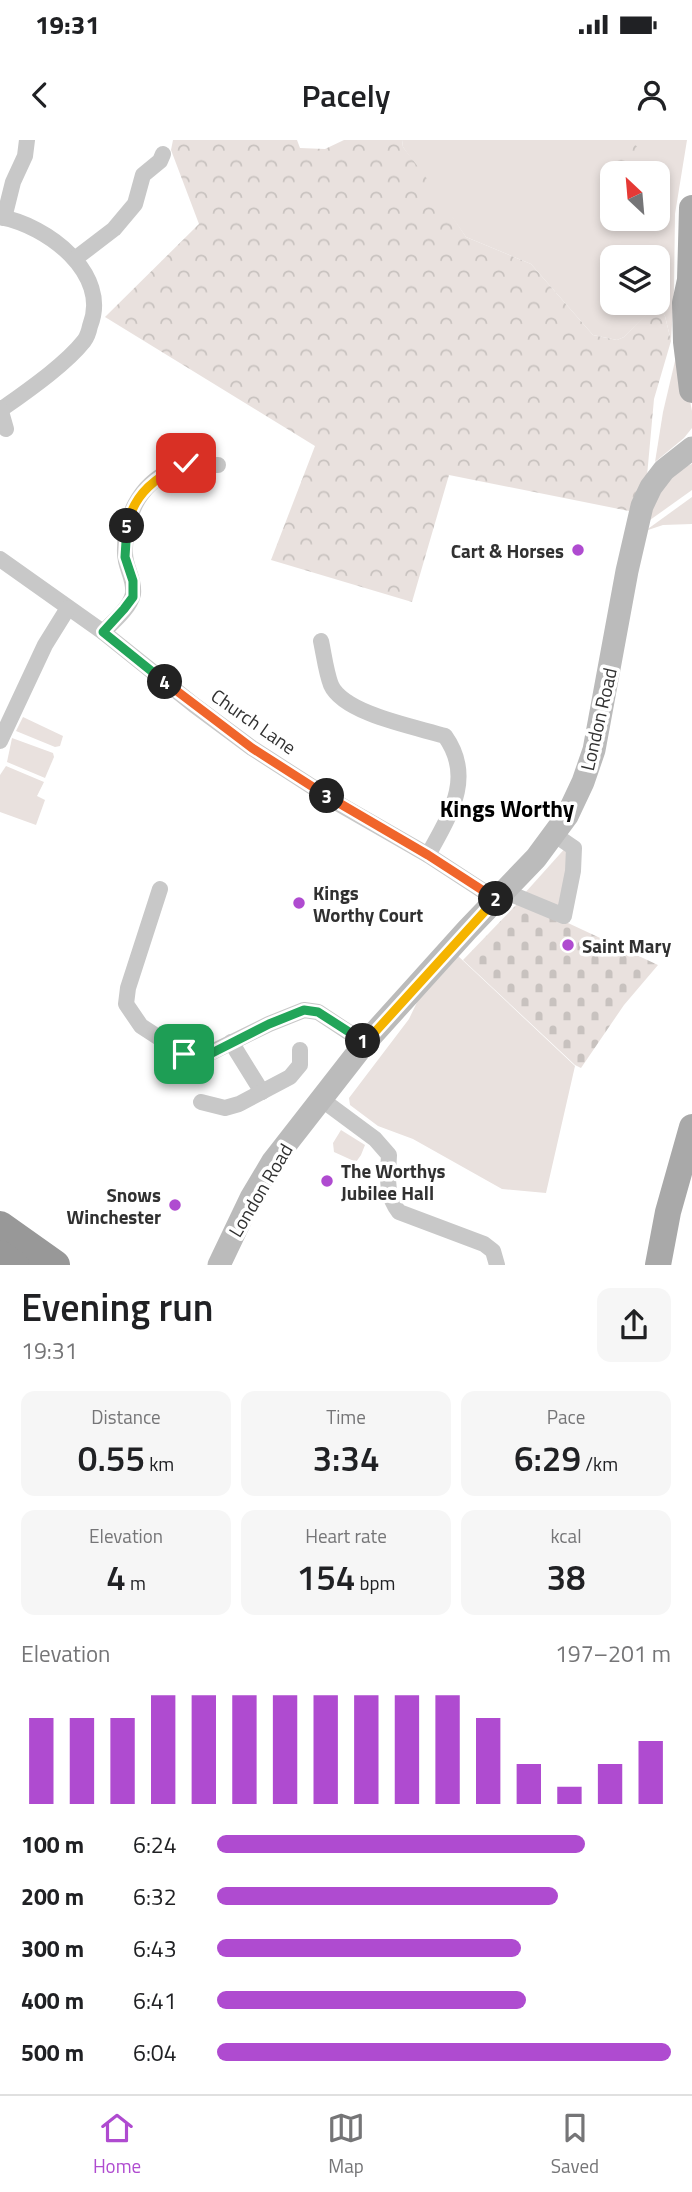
<!DOCTYPE html>
<meta charset="utf-8">
<style>
:root{--surface:#fff;--page:#f6f6f6;--text:#202124;--muted:#757577;--line:#e0e0e0;--accent:#af4bd0}
body{margin:0;font-family:"Titillium Web",sans-serif;background:var(--page);color:var(--text);height:100vh;display:flex;flex-direction:column;font-size:26px;white-space:nowrap}
*{box-sizing:border-box;margin:0}
p{font-size:23px;color:var(--muted)}
.icon{flex:none;width:38px;height:38px;fill:none;stroke:currentColor;stroke-width:2;stroke-linecap:round;stroke-linejoin:round}
.map{position:relative;height:1125px;overflow:hidden}
.side{display:flex;flex-direction:column;background:var(--surface);flex:1}
.side>*{flex:none}
.needle{width:46px;rotate:334deg}
.fabs{position:absolute;left:600px;top:21px;display:grid;gap:14px}
.fabs a{display:grid;place-items:center;width:70px;height:70px;border-radius:14px;background:var(--surface);box-shadow:0 4px 10px #0003;font-size:35px}
.pin{position:absolute;display:grid;place-items:center;width:60px;height:60px;color:#fff;margin:-30px;border-radius:14px;box-shadow:0 4px 10px #0006}
.km{position:absolute;width:35px;height:35px;margin:-18px;border-radius:50%;background:#222;color:#fff;font-size:19px;line-height:35px;text-align:center}
.round{display:grid;place-items:center;flex:none;width:74px;height:74px;border-radius:14px;background:var(--page)}
.summary{display:flex;align-items:center;justify-content:space-between;height:119px;padding:0 21px}
h1{font-size:38px;font-weight:600;line-height:52px}
.figures{display:grid;grid-template-columns:repeat(3,1fr);gap:10px;height:119px;padding:7px 21px}
.figures div{display:grid;align-content:center;border-radius:14px;background:var(--page);text-align:center}
.figures b{font-size:35px;font-weight:600}
.figures small{font-size:19px;font-weight:400}
.figures p{font-size:19px}
.chart{height:196px;padding:14px 21px}
.chart p{display:flex;justify-content:space-between}
.chart svg{width:100%;height:126px;margin-top:7px;stroke:var(--accent);stroke-width:6}
ul{padding:0 21px;list-style:none;font-size:23px}
li{display:grid;grid-template-columns:112px 84px 1fr;align-items:center;height:52px}
li i{height:18px;border-radius:9px;background:var(--accent)}
.status{display:flex;justify-content:space-between;align-items:center;height:49px;padding:0 35px;background:var(--surface);direction:ltr}
.status svg{height:19px;fill:currentColor}
header{display:flex;justify-content:space-between;align-items:center;height:91px;padding:0 21px;background:var(--surface);font-size:32px;font-weight:600}
.dock{display:flex;justify-content:space-around;align-items:center;height:98px;border-top:2px solid var(--line);background:var(--surface);font-size:19px;color:var(--muted)}
.dock a{display:grid;justify-items:center;gap:4px}
.dock .current{color:var(--accent)}
.map>svg:first-child{display:block}
.green{fill:#e9e1de;fill-rule:evenodd}
.forest{fill:url(#forest-crowns)}
.cemetery{fill:url(#cemetery-stones)}
.lines{fill:none;stroke-linecap:round;stroke-linejoin:round}
.street{stroke:#c8c8c8;stroke-width:16}
.secondary{stroke:#bbb;stroke-width:23}
.primary{stroke:#a9a9a9;stroke-width:26}
.highway{stroke:#989898;stroke-width:30}
.split-1-casing{stroke:#fff;stroke-width:14}
.split-2-casing{stroke:#fff;stroke-width:14}
.split-3-casing{stroke:#fff;stroke-width:14}
.split-4-casing{stroke:#fff;stroke-width:14}
.split-5-casing{stroke:#fff;stroke-width:14}
.split-6-casing{stroke:#fff;stroke-width:14}
.split-1{stroke:#22a559;stroke-width:9}
.split-2{stroke:#f5b400;stroke-width:9}
.split-3{stroke:#f0652b;stroke-width:9}
.split-4{stroke:#f0652b;stroke-width:9}
.split-5{stroke:#22a559;stroke-width:9}
.split-6{stroke:#f5b400;stroke-width:9}
.poi-dot{fill:#af4bd0;stroke:#fff;stroke-width:2.5}
.labels{text-anchor:middle;dominant-baseline:central;stroke-width:7;stroke-linejoin:round;paint-order:stroke}
.poi-label{font-size:19px;font-weight:bold;fill:#313131;stroke:#fff;text-anchor:start}
.street-label{font-size:19px;fill:#313131;stroke:#fff}
.quarter-label{font-size:23px;font-weight:bold;fill:#000;stroke:#fff}
</style>
<div class="status"><b>19:31</b><svg viewBox="0 0 49 12"><path d="M0 12V9h3v3zM5 12V6h3v6zM10 12V3h3v9zM15 12V0h3v12zM26 1h20v11H26zM47 4h2v5h-2z"/></svg></div>
<header><svg class="icon" aria-label="back" viewBox="0 0 24 24"><path d="M15 5l-7 7 7 7"/></svg>Pacely<svg class="icon" aria-label="person" viewBox="0 0 24 24"><circle cx="12" cy="8" r="4"/><path d="M4 21q1-7 8-7t8 7"/></svg></header>
<div class="map">
<svg width="692" height="1125" viewBox="0 0 692 1125">
<defs>
<pattern id="forest-crowns" width="20" height="18" patternUnits="userSpaceOnUse" patternTransform="scale(1.75)"><rect width="20" height="18" fill="#e9e1de"/><path d="M2 6a3 3 0 1 1 6 0M12 15a3 3 0 1 1 6 0" fill="none" stroke="#c8c2bf"/></pattern>
<pattern id="cemetery-stones" width="16" height="16" patternUnits="userSpaceOnUse" patternTransform="scale(1.75)"><rect width="16" height="16" fill="#e9e1de"/><path d="M2 7V4a2 2 0 0 1 4 0v3zM10 15v-3a2 2 0 0 1 4 0v3z" fill="#c8c2bf"/></pattern>
</defs>
<rect width="100%" height="100%" fill="#fff"/>
<g class="green">
<path d="M402,0H687L675,74L674,150L671,201L665,176L657,164L624,197L617,200L593,195L531,124L466,97L403,7ZM612,33H658V79H612ZM612,117H658V163H612Z"/>
<path d="M679,204L692,271V288L684,298L655,322L663,272Z"/>
<path d="M692,324V350L643,385C650,363 668,332 692,324Z"/>
<path d="M692,357V384L663,385L645,391Z"/>
<path d="M23,577L63,596L60,606L55,607L16,591Z"/>
<path d="M12,598L53,613L54,617L45,638L7,622Z"/>
<path d="M6,626L44,642L37,656L45,660L36,685L0,672V635Z"/>
<path d="M568,705L575,709L560,767L524,754Z"/>
<path d="M457,815L575,926L546,1053L502,1049L413,999L378,986L350,965L349,958L409,879L419,858Z"/>
<path d="M341,990L365,1005L361,1015L356,1022L334,1012L333,1003Z"/>
</g>
<g class="forest">
<path d="M173,0H297L300,8L325,9L344,0H402L403,7L428,40L466,97L531,124L593,195L617,200L624,197L657,163L665,176L671,201L654,259L647,336L629,371L449,335L412,462L271,420L315,306L105,177L199,84L171,10Z"/>
<path d="M617,0H632L646,19L640,33H612L606,39L598,34V22L615,8Z"/>
</g>
<path class="cemetery" d="M517,764L568,783L658,825L624,865L581,928L575,925L463,820Z"/>
<g class="lines">
<g class="street">
<path d="M0,77C47,85 111,134 90,186C89,191 87,197 84,201C65,225 27,251 2,269"/>
<path d="M4,78L13,42L25,16L27,0"/>
<path d="M76,118L114,89L135,64L143,35L160,21L163,14"/>
<path d="M0,268L6,289"/>
<path d="M180,303L186,323"/>
<path d="M0,419L103,492L194,565L252,608L339,664L428,715L497,760"/>
<path d="M103,492C113,482 130,468 133,454C135,439 125,428 125,413C124,378 138,345 172,330C176,328 182,324 186,323C196,321 209,325 218,325"/>
<path d="M321,501C324,515 326,532 331,545C344,574 416,587 445,596C475,638 449,676 428,715"/>
<path d="M0,601L45,505L68,468"/>
<path d="M160,749L128,848L126,864L141,886L184,914L198,916L210,913L269,884L304,870L318,872L365,903"/>
<path d="M506,752L564,776L573,731L574,708L555,695"/>
<path d="M231,902L262,952"/>
<path d="M321,959L375,999L389,1015C388,1036 385,1054 399,1072L484,1104L493,1111L497,1125"/>
<path d="M201,962L225,968L239,964L290,937L300,925V910"/>
</g>
<path class="secondary" d="M219,1125L251,1058L273,1021L365,903L467,790L536,718L567,676L583,642L594,610L627,431L642,366L651,347L664,330L692,308"/>
<g class="primary">
<path d="M692,68L690,140L685,163L686,202L692,250"/>
<path d="M658,1125L668,1072L692,987"/>
</g>
<g class="highway">
<path d="M0,1086L55,1125"/>
<path d="M0,1115L14,1125"/>
</g>
</g>
<g class="lines">
<defs>
<path id="split-1" d="M184,914L198,916L210,914L269,884L304,870L318,872L363,901"/>
<path id="split-2" d="M363,901L365,903L496,759"/>
<path id="split-3" d="M327,656L428,715L496,759"/>
<path id="split-4" d="M165,542L252,608L327,656"/>
<path id="split-5" d="M127,386L125,417L133,441V457L124,469L103,492L165,542"/>
<path id="split-6" d="M127,386C134,353 157,336 186,323"/>
</defs>
<use href="#split-1" class="split-1-casing"/>
<use href="#split-2" class="split-2-casing"/>
<use href="#split-3" class="split-3-casing"/>
<use href="#split-4" class="split-4-casing"/>
<use href="#split-5" class="split-5-casing"/>
<use href="#split-6" class="split-6-casing"/>
<use href="#split-1" class="split-1"/>
<use href="#split-2" class="split-2"/>
<use href="#split-3" class="split-3"/>
<use href="#split-4" class="split-4"/>
<use href="#split-5" class="split-5"/>
<use href="#split-6" class="split-6"/>
</g>
<g class="poi-dot">
<circle cx="578" cy="410" r="7"/>
<circle cx="299" cy="763" r="7"/>
<circle cx="568" cy="805" r="7"/>
<circle cx="327" cy="1041" r="7"/>
<circle cx="175" cy="1065" r="7"/>
</g>
<g class="labels">
<g class="poi-label">
<text x="564" y="410" text-anchor="end">Cart &amp; Horses</text>
<text x="313" y="752">Kings<tspan x="313" dy="22">Worthy Court</tspan></text>
<text x="582" y="805">Saint Mary</text>
<text x="341" y="1030">The Worthys<tspan x="341" dy="22">Jubilee Hall</tspan></text>
<text x="161" y="1054" text-anchor="end">Snows<tspan x="161" dy="22">Winchester</tspan></text>
</g>
<g class="street-label">
<text transform="translate(598 579) rotate(-77)">London Road</text>
<text transform="translate(254 581) rotate(35)">Church Lane</text>
<text transform="translate(260 1050) rotate(-59)">London Road</text>
</g>
<g class="quarter-label">
<text x="507" y="668">Kings Worthy</text>
</g>
</g>
</svg>
<div class="fabs">
<a><svg class="needle" viewBox="-14 -14 28 28"><path d="M0-13l5 13h-10z" fill="#e53935"/><path d="M0 13l5-13h-10z" fill="#757577"/></svg></a>
<a><svg class="icon" aria-label="layers" viewBox="0 0 24 24"><path d="M12 4l9 5-9 5-9-5zM3 14l9 5 9-5"/></svg></a>
</div>
<div class="pin" style="left:184px;top:914px;background:#1e9e55"><svg class="icon" aria-label="arrive" viewBox="0 0 24 24"><path d="M6 21V4h12l-3 4 3 4H6"/></svg></div>
<div class="pin" style="left:186px;top:323px;background:#d93025"><svg class="icon" aria-label="check" viewBox="0 0 24 24"><path d="M5 12l5 5 9-10"/></svg></div>
<b class="km" style="left:363px;top:901px">1</b>
<b class="km" style="left:496px;top:759px">2</b>
<b class="km" style="left:327px;top:656px">3</b>
<b class="km" style="left:165px;top:542px">4</b>
<b class="km" style="left:127px;top:386px">5</b>
</div>
<section class="side">
<div class="summary"><div><h1>Evening run</h1><p>19:31</p></div><a class="round"><svg class="icon" aria-label="share" viewBox="0 0 24 24"><path d="M12 15V3M7 8l5-5 5 5M5 13v7h14v-7"/></svg></a></div>
<div class="figures">
<div><p>Distance</p><b>0.55<small> km</small></b></div>
<div><p>Time</p><b>3:34</b></div>
<div><p>Pace</p><b>6:29<small> /km</small></b></div>
</div>
<div class="figures">
<div><p>Elevation</p><b>4<small> m</small></b></div>
<div><p>Heart rate</p><b>154<small> bpm</small></b></div>
<div><p>kcal</p><b>38</b></div>
</div>
<div class="chart"><p><span>Elevation</span>197–201 m</p>
<svg viewBox="0 0 160 44" preserveAspectRatio="none"><path d="M5 44V14M15 44V14M25 44V14M35 44V6M45 44V6M55 44V6M65 44V6M75 44V6M85 44V6M95 44V6M105 44V6M115 44V14M125 44V30M135 44V38M145 44V30M155 44V22"/></svg>
</div>
<ul>
<li><b>100 m</b>6:24<i style="width:81%"></i></li>
<li><b>200 m</b>6:32<i style="width:75%"></i></li>
<li><b>300 m</b>6:43<i style="width:67%"></i></li>
<li><b>400 m</b>6:41<i style="width:68%"></i></li>
<li><b>500 m</b>6:04<i style="width:100%"></i></li>
</ul>
</section>
<nav class="dock">
<a class="current"><svg class="icon" aria-label="home" viewBox="0 0 24 24"><path d="M3 11l9-7 9 7M6 9v11h12V9"/></svg>Home</a>
<a><svg class="icon" aria-label="map" viewBox="0 0 24 24"><path d="M3 6l6-2 6 2 6-2v14l-6 2-6-2-6 2zM9 4v14M15 6v14"/></svg>Map</a>
<a><svg class="icon" aria-label="saved" viewBox="0 0 24 24"><path d="M7 4h10v16l-5-4-5 4z"/></svg>Saved</a>
</nav>
